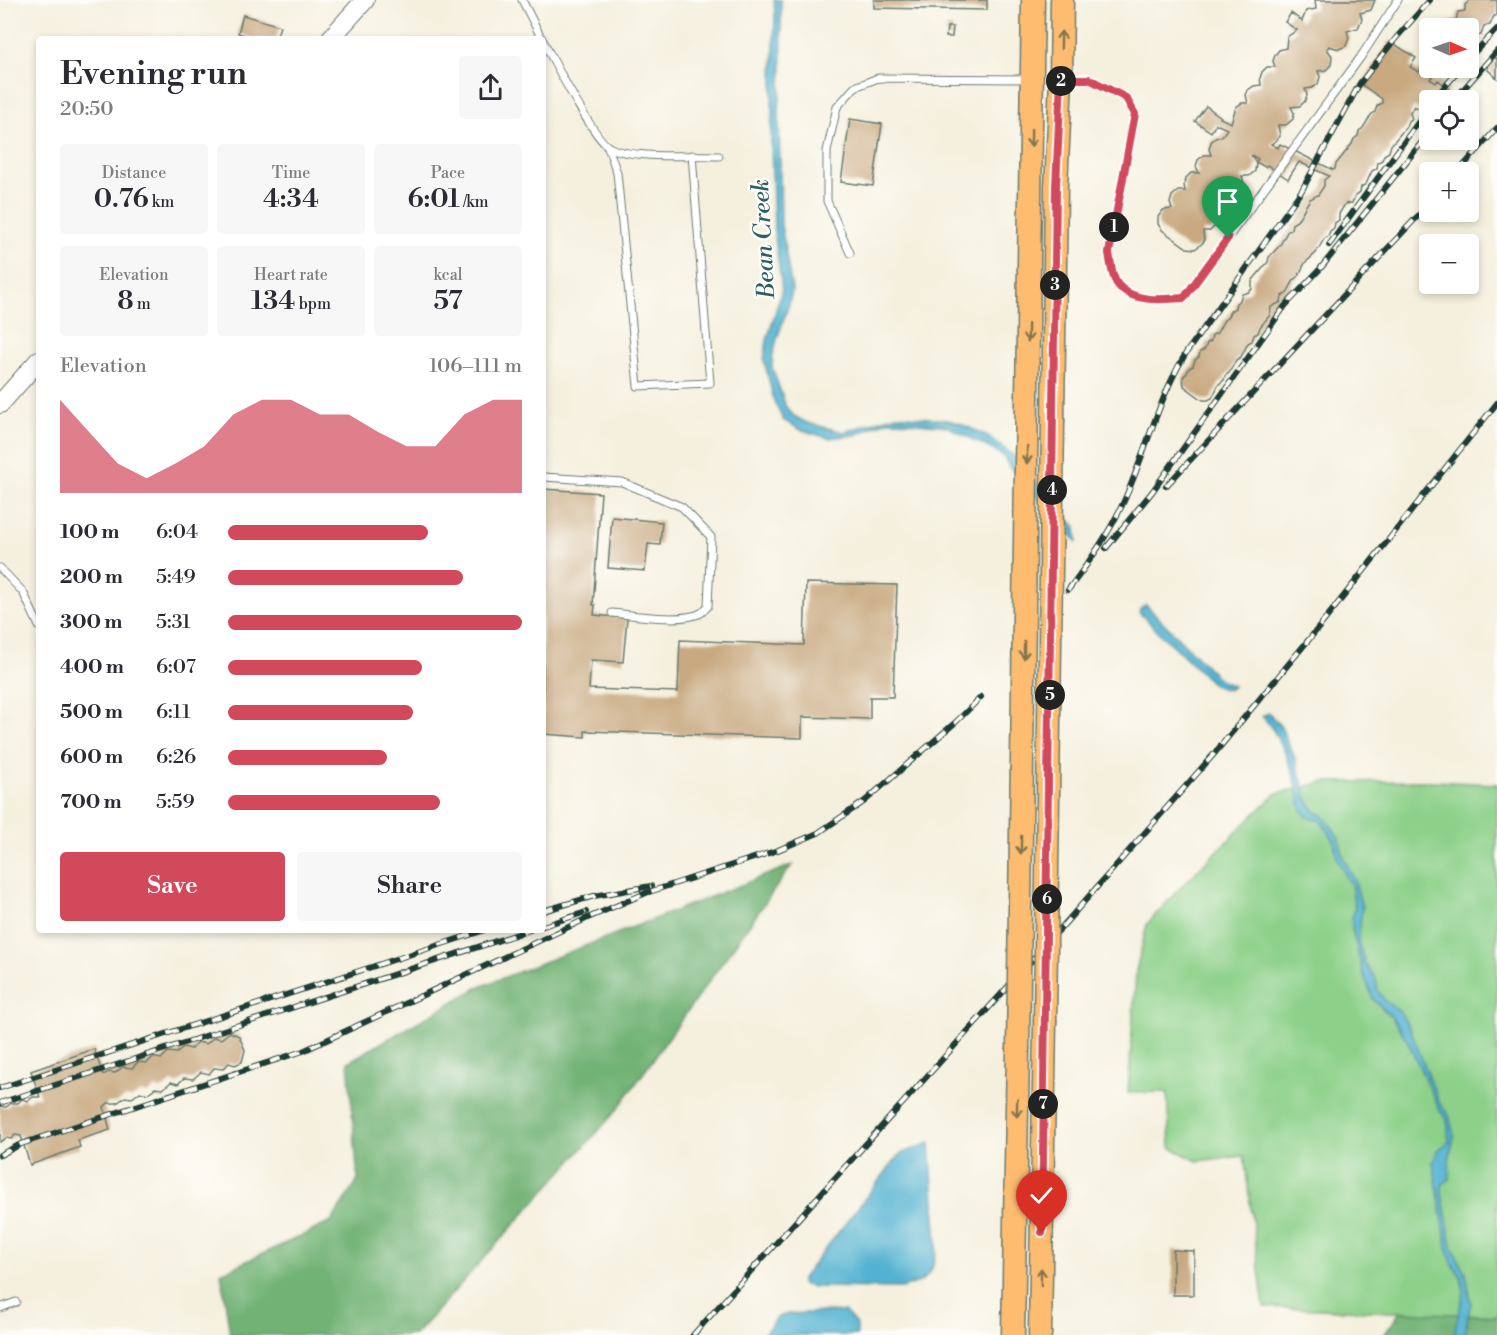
<!DOCTYPE html>
<meta charset="utf-8">
<style>
:root{--surface:#fff;--page:#f7f7f7;--text:#2b2b33;--muted:#7c7c81;--accent:#d1495b}
body{margin:0;font-family:"Libre Bodoni",serif;background:var(--page);color:var(--text);height:100vh;display:flex;flex-direction:column;font-size:22px;white-space:nowrap}
*{box-sizing:border-box;margin:0}
p{font-size:20px;color:var(--muted)}
.icon{flex:none;width:33px;height:33px;fill:none;stroke:currentColor;stroke-width:2;stroke-linecap:round;stroke-linejoin:round}
.map{position:relative;flex:1;overflow:hidden}
.details{position:absolute;left:36px;top:36px;width:510px;height:897px;display:flex;flex-direction:column;background:var(--surface);border-radius:6px;box-shadow:0 3px 9px #0003}
.details>*{flex:none}
.needle{width:39px;rotate:92deg}
.fabs{position:absolute;left:1419px;top:18px;display:grid;gap:12px}
.fabs a{display:grid;place-items:center;width:60px;height:60px;border-radius:6px;background:var(--surface);box-shadow:0 3px 9px #0003;font-size:30px}
.pin{position:absolute;display:grid;place-items:center;width:51px;height:51px;color:#fff;margin:-62px -26px;border-radius:50% 50% 50% 0;rotate:-45deg;box-shadow:0 0 6px #0007}
.pin .icon{rotate:45deg}
.km{position:absolute;width:30px;height:30px;margin:-15px;border-radius:50%;background:#222;color:#fff;font-size:16px;line-height:30px;text-align:center}
.round{display:grid;place-items:center;flex:none;width:63px;height:63px;border-radius:6px;background:var(--page)}
.head{display:flex;align-items:center;justify-content:space-between;height:102px;padding:0 24px}
h1{font-size:33px;font-weight:600;line-height:45px}
.metrics{display:grid;grid-template-columns:repeat(3,1fr);gap:9px;height:102px;padding:6px 24px}
.metrics div{display:grid;align-content:center;border-radius:6px;background:var(--page);text-align:center}
.metrics b{font-size:26px;font-weight:600}
.metrics small{font-size:16px;font-weight:400}
.metrics p{font-size:16px}
.chart{height:168px;padding:12px 24px}
.chart p{display:flex;justify-content:space-between}
.chart svg{width:100%;height:108px;margin-top:6px;fill:var(--accent);opacity:.7}
.cta{display:flex;gap:12px;margin-top:auto;padding:12px 24px}
.cta a{flex:1;height:69px;border-radius:6px;background:var(--accent);color:#fff;font-size:24px;font-weight:600;line-height:69px;text-align:center}
.cta a+a{background:var(--page);color:var(--text)}
ul{padding:0 24px;list-style:none;font-size:20px}
li{display:grid;grid-template-columns:96px 72px 1fr;align-items:center;height:45px}
li i{height:15px;border-radius:8px;background:var(--accent)}
.map>svg:first-child{display:block}
.green{fill:#8cd089;stroke:#56865e;stroke-width:1.5}
.forest{fill:#71b275;stroke:#487854;stroke-width:1.5}
.water{fill:#52b2d1;stroke:#387882;stroke-width:1.5}
.building{fill:#c8a980}
.lines{fill:none;stroke-linecap:round;stroke-linejoin:round}
.service-casing{stroke:#6a7c70;stroke-width:9}
.tertiary-casing{stroke:#6a7c70;stroke-width:20}
.primary-casing{stroke:#6a7c70;stroke-width:25}
.service{stroke:#fff;stroke-width:7}
.tertiary{stroke:#fff;stroke-width:18}
.primary{stroke:#fdbc70;stroke-width:22}
.rail-casing{stroke:#1f3d34;stroke-width:6}
.rail{stroke:#fdfcf7;stroke-width:4;stroke-dasharray:11;stroke-linecap:butt}
.primary-bridge-casing{stroke:#6a7c70;stroke-width:25;stroke-linecap:butt}
.primary-bridge{stroke:#fdbc70;stroke-width:22}
.oneway{stroke:#83764f}
.route-casing{stroke:#fff;stroke-width:12}
.route{stroke:#d1495b;stroke-width:8}
.labels{text-anchor:middle;dominant-baseline:central;stroke-width:5;stroke-linejoin:round;paint-order:stroke}
.water-label{font-size:24px;font-style:italic;fill:#2e6063;stroke:#fdfcf7}
</style>
<div class="map">
<svg width="1497" height="1335" viewBox="0 0 1497 1335">
<rect width="100%" height="100%" fill="#fdfcf7"/>
<filter id="ink" filterUnits="userSpaceOnUse"><feTurbulence type="fractalNoise" baseFrequency=".0167" numOctaves="2"/><feDisplacementMap in="SourceGraphic" scale="12" xChannelSelector="R" yChannelSelector="G"/><feConvolveMatrix kernelMatrix="1 2 1 2 8 2 1 2 1" color-interpolation-filters="sRGB"/></filter>
<filter id="wash" filterUnits="userSpaceOnUse"><feTurbulence type="fractalNoise" baseFrequency=".008" numOctaves="4" result="noise"/><feDisplacementMap in="SourceGraphic" scale="24" xChannelSelector="R" yChannelSelector="G"/><feGaussianBlur stdDeviation="1.35" result="paint"/><feColorMatrix in="noise" values="0 0 0 0 0 0 0 0 0 0 0 0 0 0 0 0 0 1.4 0 .05"/><feComposite in="paint" operator="in"/></filter>
<g filter="url(#wash)">
<rect width="100%" height="100%" fill="#f5f0de"/>
<path class="green" d="M1429,781L1497,784V1316L1264,1307L1244,1156L1197,1161L1170,1147L1167,1092L1128,1093L1136,971L1147,924L1182,886L1275,794L1324,782Z"/>
<g class="forest">
<path d="M792,865L617,1110L415,1335H230L221,1273L331,1222L358,1180L348,1062L477,988Z"/>
<path d="M1400,1312L1497,1316V1335H1384Z"/>
</g>
<g class="water">
<path d="M774,0H781L782,72L779,110L781,225L792,290L789,304L777,339L773,355L772,367L786,407L794,416L807,423L844,432L896,415L948,420L961,424L987,436L1012,454L1076,527L1077,542L1010,468L1004,457L995,451L947,426L899,421H887L855,435L828,438L799,429L783,420L774,401L764,360L767,340L782,290L774,230L771,141L775,16Z"/>
<path d="M1146,605L1220,680L1233,686L1229,690L1215,686L1172,644L1163,637L1139,612L1141,608Z"/>
<path d="M1269,713L1281,727L1295,758L1307,799L1315,812L1323,815L1328,821L1339,838L1344,859L1355,881L1362,908L1358,940L1365,964L1376,979L1378,991L1385,1001L1400,1012L1410,1029L1439,1102L1449,1115L1454,1136L1449,1161L1450,1179L1442,1185V1193L1452,1246L1466,1274L1470,1296L1471,1303L1464,1335H1455V1328L1464,1292L1461,1277L1452,1263L1447,1246L1433,1162L1438,1150L1449,1142L1447,1119L1440,1111L1406,1038L1392,1018L1373,999L1363,973L1352,929V919L1355,907L1351,885L1337,859L1334,840L1320,820C1311,820 1307,818 1302,810C1299,804 1299,794 1297,787C1290,762 1280,735 1262,716Z"/>
<path d="M930,1143L937,1245L934,1263L930,1272L922,1281L902,1288L813,1287L801,1284L803,1277L900,1154Z"/>
<path d="M825,1312H845L857,1325V1335H763L778,1317L788,1314Z"/>
</g>
<g id="blocks">
<g class="building">
<path d="M874,0H987V10L874,8Z"/>
<path d="M1315,0H1375L1371,10L1360,13L1362,19L1358,28L1347,31L1349,38L1346,46L1339,49L1329,46L1327,49L1332,56L1331,65L1326,70L1318,71L1320,77L1318,84L1312,88L1305,89L1307,95L1305,101L1300,106L1291,107L1294,113L1293,119L1286,125H1278L1280,136L1276,141L1271,144L1278,148L1280,144L1333,170L1335,169L1336,164L1352,144L1354,139L1358,136L1359,131L1363,128L1371,115L1375,112L1377,106L1382,103V99L1362,85L1390,41L1416,58L1410,67L1419,72L1429,56L1426,50L1430,41V68H1438L1430,79L1436,83L1438,80L1450,89L1442,100H1430V116L1414,106L1410,113L1412,119L1408,121L1406,127L1391,145L1389,152L1384,155L1382,160L1378,162L1377,168L1372,171L1366,184L1361,187L1360,192L1355,196L1352,203L1345,204L1339,214V220L1335,223L1334,228L1330,231L1328,236L1324,239L1316,253L1305,263L1298,277L1294,280L1287,293L1282,296L1281,302L1271,307L1270,315L1260,327L1258,333L1254,335L1252,341L1248,343L1241,357L1236,360L1229,373L1225,376L1224,380L1219,384L1212,398L1208,400H1203L1184,386L1183,377L1187,373L1189,368L1193,366L1195,360L1199,357L1200,352L1205,349L1207,343L1211,341L1212,335L1217,333L1224,320L1228,317L1230,311L1235,308L1236,303L1240,300L1242,294L1249,292L1252,289V281L1268,262L1269,257L1280,245L1287,232L1291,229L1292,224L1297,221L1310,199L1318,195L1324,186V180L1329,176L1299,162L1288,179L1267,165L1265,167L1256,162L1258,159L1251,155L1256,163L1255,171L1249,176H1242L1244,183L1242,190L1236,194L1229,195L1231,201L1229,208L1223,212L1216,213L1218,219L1216,225L1210,231H1203L1204,242L1195,249L1187,248L1162,230L1158,224V217L1163,210L1172,209L1170,203L1172,196L1178,191H1185L1184,185L1186,178L1191,173H1199L1196,166L1198,160L1204,155H1211L1209,149L1211,142L1215,138L1222,136L1227,129L1216,124L1211,132L1195,121L1206,106L1221,117L1220,118L1231,123L1236,107L1242,103H1248L1246,95L1248,90L1254,86L1261,85L1260,78L1262,72L1267,67H1275L1273,61L1275,55L1279,50L1286,48L1287,37L1297,30L1285,22L1291,13L1302,21L1306,11L1316,9Z"/>
<path d="M1470,0H1497V15L1494,16L1490,25L1484,26L1481,35L1474,37L1472,45L1468,48V28H1446L1448,22L1456,20L1458,12L1465,11V5Z"/>
<path d="M243,15L280,26L276,39H256L238,33Z"/>
<path d="M947,27H953L952,37H946Z"/>
<path d="M1492,58H1497V78L1488,70L1487,65Z"/>
<path d="M850,119L882,124L873,186L841,182Z"/>
<path d="M543,489L601,493L593,605H595L594,615L627,618L623,662L591,660L589,689L678,692L680,640L804,645L806,583L897,585L893,697H870V719L802,717V738L585,731V737L543,734Z"/>
<path d="M612,517L662,522L660,545L648,544L645,571L608,568Z"/>
<path d="M230,1032L239,1036L245,1050L242,1062L235,1065L229,1063L223,1069L214,1068L209,1074L201,1072L193,1079L184,1078L178,1084L171,1082L163,1089L155,1088L147,1094L140,1092L132,1098L125,1097L117,1103H108L104,1107L110,1130L78,1140L80,1147L30,1165L21,1136L15,1135L12,1139L6,1138L0,1142V1106L6,1107L12,1103H18L22,1099L28,1101L33,1097H40L31,1071L94,1049L103,1075L109,1072L115,1073L123,1067L132,1068L138,1062L147,1063L153,1057L161,1059L168,1052L177,1053L183,1047L191,1049L198,1042L206,1044L214,1037L221,1039Z"/>
<path d="M1173,1250L1194,1251V1295H1173Z"/>
</g>
</g>
</g>
<g filter="url(#ink)">
<use href="#blocks" fill-opacity="0" stroke="#6a7c70" stroke-width="1.5"/>
<g class="lines">
<defs>
<g id="service">
<path d="M522,0L542,39"/>
<path d="M543,41C554,61 593,138 609,147C629,159 693,155 719,156"/>
<path d="M1063,79H1089L1126,98L1135,114L1109,253C1111,264 1112,281 1121,288C1138,304 1163,299 1184,298L1360,58L1398,0"/>
<path d="M608,147L617,173L638,386L710,383L692,155"/>
<path d="M850,253L827,201V151L837,107L855,87L878,78L1029,79"/>
<path d="M543,477L622,482L682,507L711,537L708,606C707,607 702,613 701,613C683,623 633,615 612,613"/>
<path d="M0,568L23,592L39,626"/>
<path d="M0,1308L16,1302"/>
</g>
<g id="tertiary">
<path d="M330,39L365,0"/>
<path d="M0,404L39,360"/>
</g>
<g id="primary">
<path d="M1027,396L1033,0"/>
<path d="M1053,420L1056,187L1061,79L1062,0"/>
<path d="M1013,1335L1018,1050"/>
<path d="M1040,1335L1045,1022"/>
</g>
</defs>
<use href="#service" class="service-casing"/>
<use href="#tertiary" class="tertiary-casing"/>
<use href="#primary" class="primary-casing"/>
<use href="#service" class="service"/>
<use href="#tertiary" class="tertiary"/>
<use href="#primary" class="primary"/>
<defs>
<g id="rail">
<path d="M1468,59L1497,29"/>
<path d="M1433,100L1461,68"/>
<path d="M1454,100L1497,51"/>
<path d="M1458,172L1497,128"/>
<path d="M1329,245L1430,106"/>
<path d="M1166,486L1430,203"/>
<path d="M1106,548L1152,492L1285,306L1320,269L1430,132"/>
<path d="M1068,590C1090,561 1109,534 1124,501C1146,452 1158,399 1186,353L1302,190L1360,83L1396,38L1430,0"/>
<path d="M543,911L594,896L651,886"/>
<path d="M543,926L586,912"/>
<path d="M0,1088L485,930"/>
<path d="M0,1103L530,930"/>
<path d="M0,1155L21,1144L303,1051L590,917L646,893L778,850L818,833L865,801L957,721L981,697"/>
<path d="M693,1335L1061,928L1214,754L1320,626L1497,403"/>
</g>
</defs>
<use href="#rail" class="rail-casing"/>
<use href="#rail" class="rail"/>
<defs>
<g id="primary-bridge">
<path d="M1045,1022L1053,420"/>
<path d="M1018,1050L1027,396"/>
</g>
</defs>
<use href="#primary-bridge" class="primary-bridge-casing"/>
<use href="#primary-bridge" class="primary-bridge"/>
</g>
<defs><path id="oneway-shaft" d="M-6 0H5M1.5-3L5.5 0L1.5 3" fill="none" stroke-width="1.6" stroke-linecap="round" stroke-linejoin="round" transform="scale(1.5)"/></defs>
<g class="oneway">
<use href="#oneway-shaft" transform="translate(1061 40) rotate(-89)"/>
<use href="#oneway-shaft" transform="translate(1031 138) rotate(91)"/>
<use href="#oneway-shaft" transform="translate(1028 333) rotate(91)"/>
<use href="#oneway-shaft" transform="translate(1027 455) rotate(91)"/>
<use href="#oneway-shaft" transform="translate(1024 650) rotate(91)"/>
<use href="#oneway-shaft" transform="translate(1021 845) rotate(91)"/>
<use href="#oneway-shaft" transform="translate(1017 1108) rotate(91)"/>
<use href="#oneway-shaft" transform="translate(1041 1277) rotate(-89)"/>
</g>
</g>
<g class="lines" filter="url(#ink)">
<defs>
<path id="route" d="M1042,1232L1056,187L1061,79H1089L1126,98L1135,114L1109,253C1111,264 1112,281 1121,288C1138,303 1163,299 1184,298L1228,238"/>
</defs>
<use href="#route" class="route-casing"/>
<use href="#route" class="route"/>
</g>
<g class="labels">
<g class="water-label">
<text transform="translate(764 239) rotate(-93)">Bean Creek</text>
</g>
</g>
</svg>
<div class="fabs">
<a><svg class="needle" viewBox="-14 -14 28 28"><path d="M0-13l5 13h-10z" fill="#e53935"/><path d="M0 13l5-13h-10z" fill="#7c7c81"/></svg></a>
<a><svg class="icon" aria-label="locate" viewBox="0 0 24 24"><circle cx="12" cy="12" r="6"/><path d="M12 2v4M12 18v4M2 12h4M18 12h4"/></svg></a>
<a>+</a>
<a>−</a>
</div>
<div class="pin" style="left:1228px;top:238px;background:#1e9e55"><svg class="icon" aria-label="arrive" viewBox="0 0 24 24"><path d="M6 21V4h12l-3 4 3 4H6"/></svg></div>
<div class="pin" style="left:1042px;top:1232px;background:#d93025"><svg class="icon" aria-label="check" viewBox="0 0 24 24"><path d="M5 12l5 5 9-10"/></svg></div>
<b class="km" style="left:1114px;top:227px">1</b>
<b class="km" style="left:1061px;top:81px">2</b>
<b class="km" style="left:1055px;top:285px">3</b>
<b class="km" style="left:1052px;top:490px">4</b>
<b class="km" style="left:1050px;top:695px">5</b>
<b class="km" style="left:1047px;top:899px">6</b>
<b class="km" style="left:1043px;top:1104px">7</b>
<section class="details">
<div class="head"><div><h1>Evening run</h1><p>20:50</p></div><a class="round"><svg class="icon" aria-label="share" viewBox="0 0 24 24"><path d="M12 15V3M7 8l5-5 5 5M5 13v7h14v-7"/></svg></a></div>
<div class="metrics">
<div><p>Distance</p><b>0.76<small> km</small></b></div>
<div><p>Time</p><b>4:34</b></div>
<div><p>Pace</p><b>6:01<small> /km</small></b></div>
</div>
<div class="metrics">
<div><p>Elevation</p><b>8<small> m</small></b></div>
<div><p>Heart rate</p><b>134<small> bpm</small></b></div>
<div><p>kcal</p><b>57</b></div>
</div>
<div class="chart"><p><span>Elevation</span>106–111 m</p>
<svg viewBox="0 0 160 44" preserveAspectRatio="none"><path d="M0 44V6L10 19L20 32L30 38L40 32L50 25L60 12L70 6L80 6L90 12L100 12L110 19L120 25L130 25L140 12L150 6L160 6V44z"/></svg>
</div>
<ul>
<li><b>100 m</b>6:04<i style="width:68%"></i></li>
<li><b>200 m</b>5:49<i style="width:80%"></i></li>
<li><b>300 m</b>5:31<i style="width:100%"></i></li>
<li><b>400 m</b>6:07<i style="width:66%"></i></li>
<li><b>500 m</b>6:11<i style="width:63%"></i></li>
<li><b>600 m</b>6:26<i style="width:54%"></i></li>
<li><b>700 m</b>5:59<i style="width:72%"></i></li>
</ul>
<div class="cta"><a>Save</a><a>Share</a></div>
</section>
</div>
